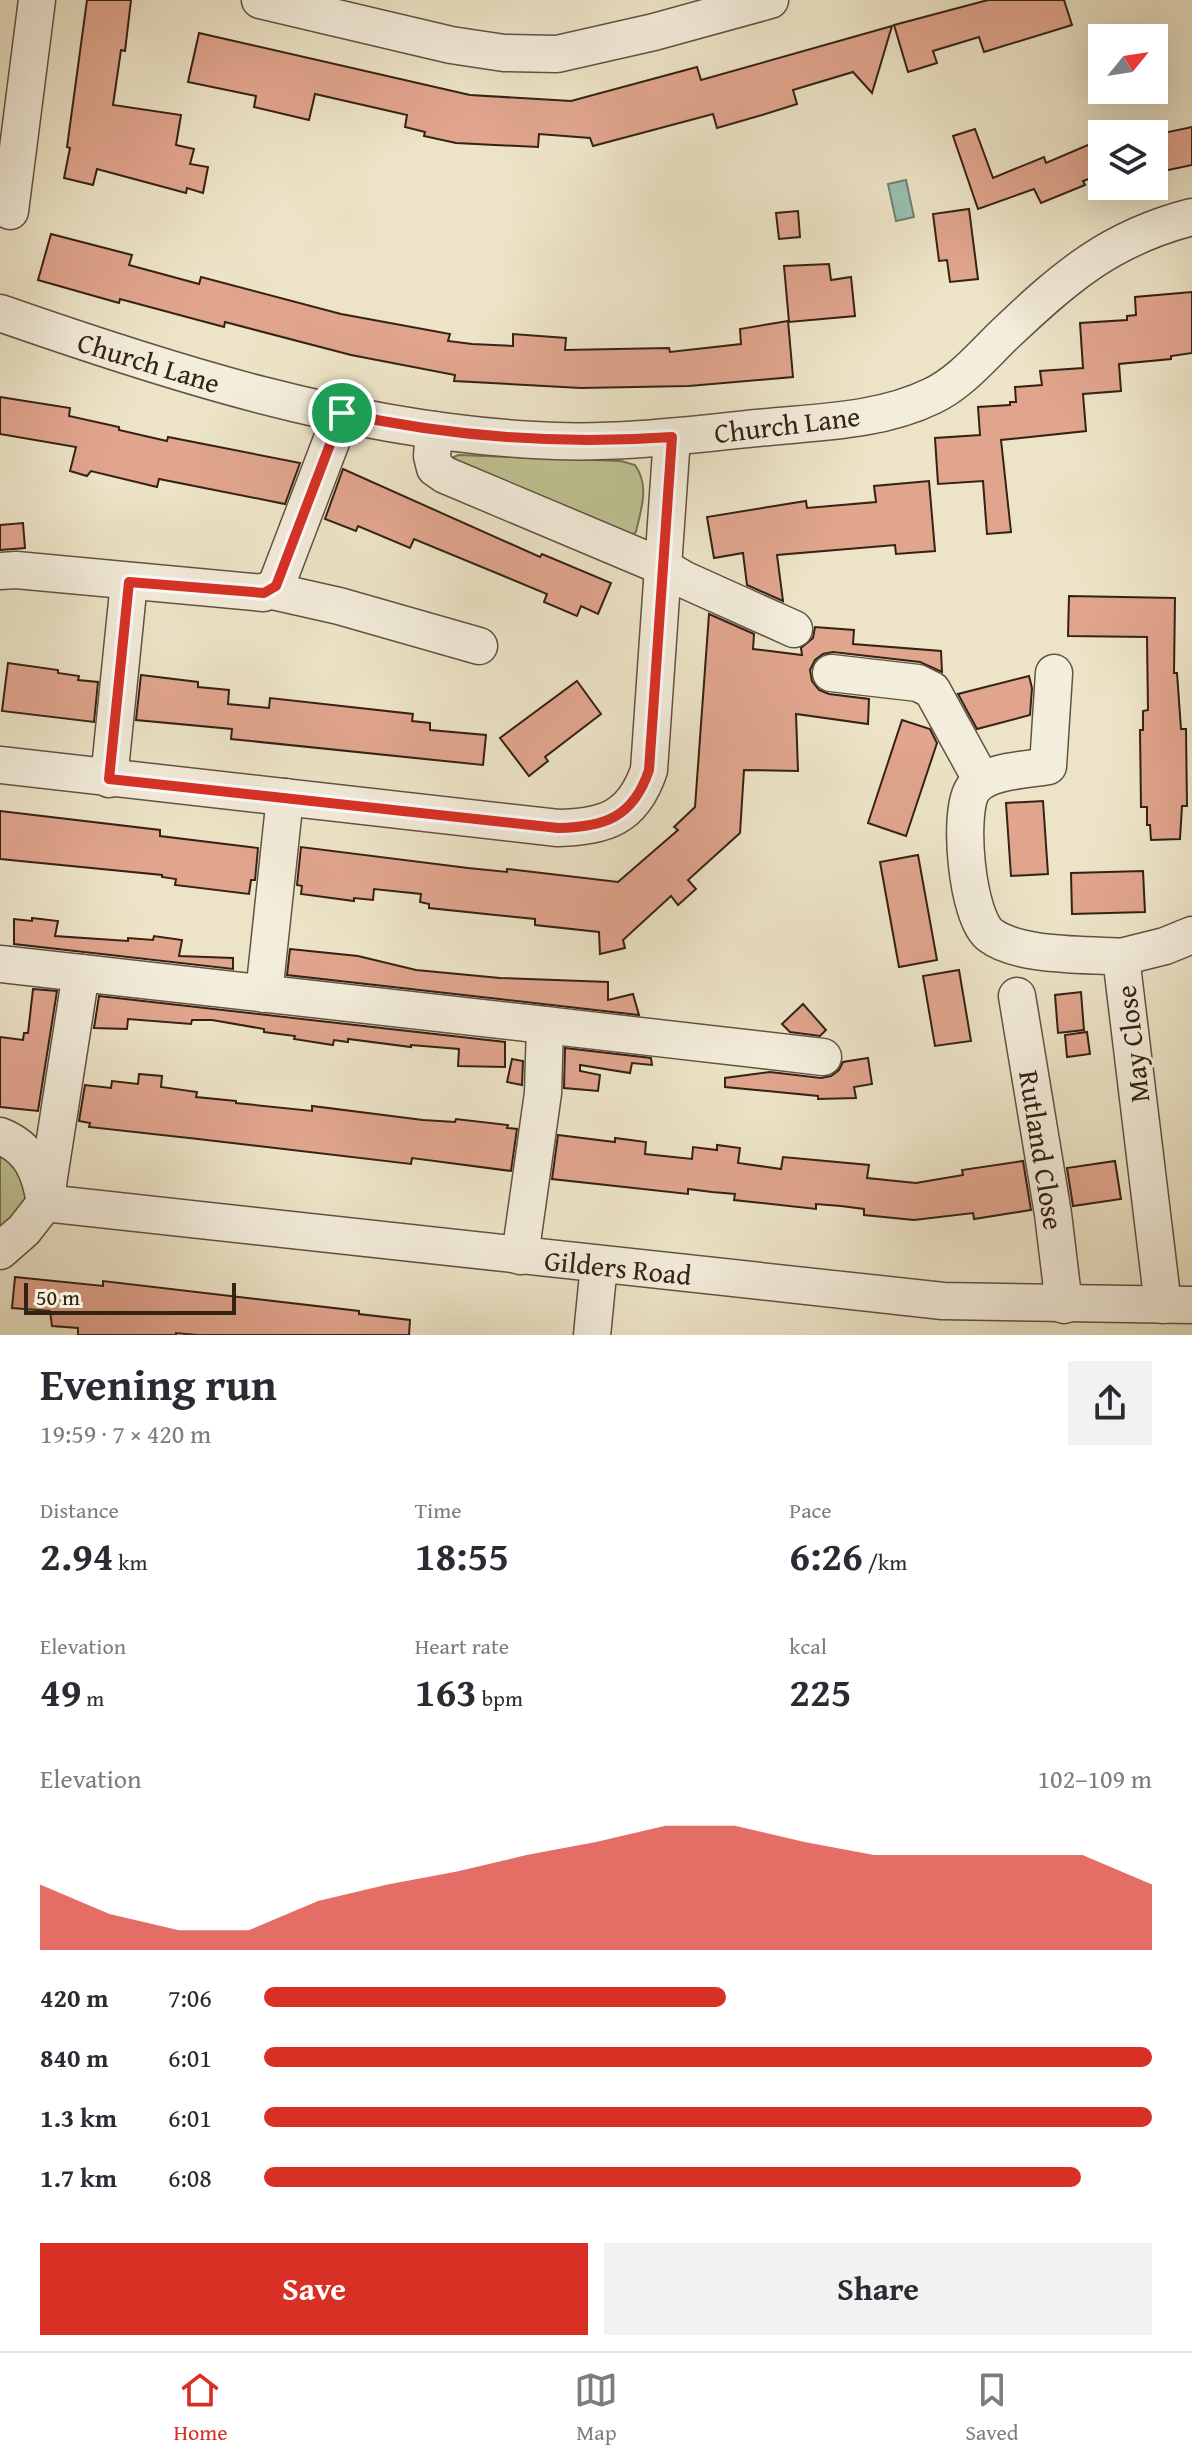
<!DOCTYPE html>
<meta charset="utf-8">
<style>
:root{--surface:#fff;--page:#f2f2f3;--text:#2b2b33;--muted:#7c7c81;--line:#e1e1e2;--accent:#d93025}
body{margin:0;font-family:"Gentium Book Plus",serif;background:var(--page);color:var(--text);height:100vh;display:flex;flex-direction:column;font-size:30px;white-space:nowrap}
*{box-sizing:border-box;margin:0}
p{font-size:26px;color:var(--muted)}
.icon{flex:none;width:44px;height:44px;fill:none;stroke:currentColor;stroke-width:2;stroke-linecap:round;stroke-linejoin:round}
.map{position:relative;height:1335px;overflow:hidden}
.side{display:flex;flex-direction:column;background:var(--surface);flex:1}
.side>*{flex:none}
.needle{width:52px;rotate:60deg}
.tools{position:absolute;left:1088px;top:24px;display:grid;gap:16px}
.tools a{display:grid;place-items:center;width:80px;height:80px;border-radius:0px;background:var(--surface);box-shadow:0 8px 32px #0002;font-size:40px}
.scale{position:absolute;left:24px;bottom:20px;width:212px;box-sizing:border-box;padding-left:8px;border:4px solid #342215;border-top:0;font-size:22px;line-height:28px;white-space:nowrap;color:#342215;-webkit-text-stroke:6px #f3eddb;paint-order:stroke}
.pin{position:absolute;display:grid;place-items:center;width:68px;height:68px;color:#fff;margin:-34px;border:4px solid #fff;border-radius:50%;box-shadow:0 2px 8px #0007}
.round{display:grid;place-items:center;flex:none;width:84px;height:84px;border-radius:0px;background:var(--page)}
.head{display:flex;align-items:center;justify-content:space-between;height:136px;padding:0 40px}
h1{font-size:44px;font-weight:700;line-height:60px}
.metrics{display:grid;grid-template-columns:repeat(3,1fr);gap:12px;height:136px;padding:8px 40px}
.metrics div{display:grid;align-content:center}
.metrics b{font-size:40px;font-weight:700}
.metrics small{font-size:22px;font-weight:400}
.metrics p{font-size:22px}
.chart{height:224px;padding:16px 40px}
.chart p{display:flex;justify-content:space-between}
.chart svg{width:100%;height:144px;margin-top:8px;fill:var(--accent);opacity:.7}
.action{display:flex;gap:16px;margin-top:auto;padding:16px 40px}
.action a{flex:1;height:92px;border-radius:0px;background:var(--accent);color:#fff;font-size:32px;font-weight:700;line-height:92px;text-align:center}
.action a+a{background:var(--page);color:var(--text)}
ul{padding:0 40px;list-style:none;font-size:26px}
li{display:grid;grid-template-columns:128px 96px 1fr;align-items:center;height:60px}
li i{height:20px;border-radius:10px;background:var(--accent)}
.dock{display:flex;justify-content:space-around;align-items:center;height:112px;border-top:2px solid var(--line);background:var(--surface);font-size:22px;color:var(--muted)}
.dock a{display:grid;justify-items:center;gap:4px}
.dock .selected{color:var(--accent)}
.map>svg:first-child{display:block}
.green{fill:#bec292;stroke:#797254;stroke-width:2}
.water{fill:#9abfb1;stroke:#718073;stroke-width:2}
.building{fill:#e1a58e;stroke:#342215;stroke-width:2}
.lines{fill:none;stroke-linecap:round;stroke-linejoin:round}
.minor-casing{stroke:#625242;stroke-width:39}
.minor{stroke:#f3eddb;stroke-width:36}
.route-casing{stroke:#fff;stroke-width:16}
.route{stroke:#d93025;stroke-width:10}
.labels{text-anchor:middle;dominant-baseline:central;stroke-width:6;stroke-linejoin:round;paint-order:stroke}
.street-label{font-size:28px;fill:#342215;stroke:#f3eddb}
</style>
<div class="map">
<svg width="1192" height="1335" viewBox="0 0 1192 1335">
<rect width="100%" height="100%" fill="#ede4c7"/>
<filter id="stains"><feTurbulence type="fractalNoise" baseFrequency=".0025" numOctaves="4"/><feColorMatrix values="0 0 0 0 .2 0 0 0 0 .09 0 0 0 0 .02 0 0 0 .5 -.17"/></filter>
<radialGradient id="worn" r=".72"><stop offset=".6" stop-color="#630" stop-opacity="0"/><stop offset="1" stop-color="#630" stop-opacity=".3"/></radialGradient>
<g class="green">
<path d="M458,455L621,461L635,465C650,486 641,509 636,532L632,535L455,464L452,458Z"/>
<path d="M0,1136L41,1177L0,1251Z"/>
</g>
<path class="water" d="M906,180L914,217L896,221L888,184Z"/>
<g class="building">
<path d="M87,0H131L125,51L121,50L113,105L181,115L176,145L194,149L190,164L208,167L203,193L187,188L186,193L97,169L93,185L64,178L70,148L67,147Z"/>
<path d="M988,0H1064L1072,25L984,52L979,37L933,51L937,63L908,72L894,25Z"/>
<path d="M892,26L872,93L853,72L793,90L797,104L762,115L717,128L713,114L593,146L590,138L539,134L538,147L456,143L424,136L425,132L405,127L407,115L315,94L309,120L254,107L256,96L188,82L199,33L470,95L571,101L697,67L701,80Z"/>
<path d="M1192,127V165L1154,173V135Z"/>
<path d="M975,129L993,178L1044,157L1046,163L1102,139V174L1083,181L1085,185L1041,203L1034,189L978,209L953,136Z"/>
<path d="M969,209L978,279L950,282L947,260L939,261L933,214Z"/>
<path d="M798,211L800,237L779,239L776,213Z"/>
<path d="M51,234L132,255L129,265L199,284L201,277L341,314L450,334L448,341L472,344L513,346V334L566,338L565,350L669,348L670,352L741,344L740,329L788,321L793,377L689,386L581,388L454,381L455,375L351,355L225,322L224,327L120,299L119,303L38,280Z"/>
<path d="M829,264L831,280L851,277L855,316L789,322L784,266Z"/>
<path d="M1192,292V353L1171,356V359L1119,364L1121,391L1083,394L1086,431L1001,440L1011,532L987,534L983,481L938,484L935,438L980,435L978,407L1010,405V402H1016L1015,387L1042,385L1040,371L1083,368L1080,323L1127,320V316L1136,315L1135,297Z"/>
<path d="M0,397L70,408L69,416L119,427V430L145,436L167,441L168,437L300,463L285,504L159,479L157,487L91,471L87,476L70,471L76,447L0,434Z"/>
<path d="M343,469L540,557L542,554L611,583L598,614L581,606L577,616L544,602L547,594L414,539L410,548L358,526L356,531L325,519Z"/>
<path d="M929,481L935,551L896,554L895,545L777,555L783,601L747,585L743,553L714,558L707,517L806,501L807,508L876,502L874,486Z"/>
<path d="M23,523L25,548L0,550V525Z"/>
<path d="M1069,596L1175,598L1174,673H1177L1181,729H1186L1187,806H1182L1180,839L1151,840L1150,825H1147V807H1141L1140,730H1143V711L1148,710L1147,637L1068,636Z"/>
<path d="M709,614L754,634L753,649L802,655L801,648L813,638L815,627L854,630L853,644L941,651L942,672L920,662L833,652L823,654L815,660L810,670L812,681L819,690L829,694L869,699L868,724L796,714L798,771L744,770L740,833L688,880L696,889L678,905L671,896L623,940L625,948L600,954L599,932L535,925V919L429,908V904L420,902L421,894L374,889L373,900L354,898V901L301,894L302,886L297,885L301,847L468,868L507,872V869L618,882L678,830L674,827L695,807Z"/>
<path d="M8,663L58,670V673L79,676L78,680L98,682L94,722L2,711Z"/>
<path d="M141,675L198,682V687L229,690L228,704L269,708L270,698L413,714L412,721L430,723V730L486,735L483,765L231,739L232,729L136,720Z"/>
<path d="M1029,676L1032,688L1030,715L977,729L958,694Z"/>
<path d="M577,681L601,714L545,757L548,761L529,776L500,738Z"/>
<path d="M902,720L930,729L937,743L906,836L868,823Z"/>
<path d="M1043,801L1048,874L1011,876L1006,803Z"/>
<path d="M0,811L160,830V836L258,848L255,880H251L249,894L175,885L176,879L162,877V875L0,859Z"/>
<path d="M918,855L937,960L899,967L880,862Z"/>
<path d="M1143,871L1145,912L1072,914L1071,873Z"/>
<path d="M32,918L58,921L55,936L128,941V938L153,940L154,936L182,940L179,956L233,958V969L14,944V919L32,921Z"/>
<path d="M290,949L358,956L416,970L500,978L608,982V1000L633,994L639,1015L287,975Z"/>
<path d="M959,970L971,1041L935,1046L923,976Z"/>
<path d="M33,989L57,991L38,1111L0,1107V1037L23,1040L24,1033H28Z"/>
<path d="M1081,992L1084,1030L1058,1033L1055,995Z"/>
<path d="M99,996L505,1042V1067L458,1066L459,1049L411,1045V1047L348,1039V1042L334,1040L333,1045L294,1039L295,1036L264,1032V1029L212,1020H192L191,1024L128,1019L127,1029L94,1028Z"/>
<path d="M803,1004L826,1030L820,1036L790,1032L782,1024Z"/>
<path d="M1087,1032L1090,1054L1067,1057L1065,1035Z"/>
<path d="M565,1048L651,1058L652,1065L632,1063L630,1073L580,1065V1071L600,1075L598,1091L564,1088Z"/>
<path d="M868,1058L872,1084L854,1087L856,1098L818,1099V1096L725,1087V1078L770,1072L821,1078L831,1076L839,1070L843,1062Z"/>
<path d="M512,1059L523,1061L522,1085L507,1082Z"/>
<path d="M139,1074L162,1076L161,1087L197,1092L196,1097L236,1101V1103L312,1111V1106L423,1120L455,1122L456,1119L508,1125L507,1128L517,1129L511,1171L412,1158L411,1164L198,1139L89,1127L90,1123L79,1121L85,1085L111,1088L112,1081L138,1084Z"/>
<path d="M558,1135L615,1142V1138L646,1142L645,1154L692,1159L693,1147L717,1150V1145L740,1148L738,1163L781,1169L783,1157L869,1165L867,1178L916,1183L963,1175L962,1170L1023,1161L1031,1210L974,1219L973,1213L914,1220L864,1215V1209L841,1206L816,1204V1209L734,1200L735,1194L712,1192L688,1189V1194L552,1179Z"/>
<path d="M1115,1161L1121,1199L1073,1206L1067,1168Z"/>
<path d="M15,1277L103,1286V1281L359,1311V1314L410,1320L409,1335H197L176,1333V1335H78V1328L52,1326L50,1311L12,1308Z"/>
</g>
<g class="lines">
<defs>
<g id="minor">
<path d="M260,0L451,45L504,53L557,54L654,32L770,0"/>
<path d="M10,211L37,0"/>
<path d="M0,313C172,373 350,430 534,440C608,445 683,436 757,428C815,422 879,422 932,396C960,383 983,355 1005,334C1065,277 1110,238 1192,217"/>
<path d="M434,430L432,456L435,468L445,475L661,566L685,580L794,629"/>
<path d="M0,571L16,570L264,593L276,586L342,413"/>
<path d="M268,590L339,606L479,646"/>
<path d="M831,673L918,683L932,690L982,781"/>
<path d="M1054,673L1048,766C1027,770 987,770 973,789C957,812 967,918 990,935C1019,957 1085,954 1121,957L1163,1305"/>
<path d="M0,765L558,828C605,827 633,818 649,770L672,437"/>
<path d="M109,779L129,582"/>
<path d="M1121,957L1165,946L1192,935"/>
<path d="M0,964L81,973"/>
<path d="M264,994L285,797"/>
<path d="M1017,996L1053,1214L1064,1305"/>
<path d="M545,1025L823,1057"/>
<path d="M0,1136C31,1148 40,1172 45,1203L24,1230L0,1251"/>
<path d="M45,1203L943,1301L1192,1305"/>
<path d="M45,1203L81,973L545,1025L543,1093L520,1256"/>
<path d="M592,1335L599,1265"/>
</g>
</defs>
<use href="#minor" class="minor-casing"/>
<use href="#minor" class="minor"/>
</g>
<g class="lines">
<defs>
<path id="route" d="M342,413C451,437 560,445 672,437L649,770C633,818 604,827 558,828L109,779L129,582L264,593L276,586Z"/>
</defs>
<use href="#route" class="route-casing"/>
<use href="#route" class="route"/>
</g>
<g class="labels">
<g class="street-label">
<text transform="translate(149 362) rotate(17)">Church Lane</text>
<text transform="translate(787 424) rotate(-7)">Church Lane</text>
<text transform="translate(1132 1044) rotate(-97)">May Close</text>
<text transform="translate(1042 1150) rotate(81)">Rutland Close</text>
<text transform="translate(618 1267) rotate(6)">Gilders Road</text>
</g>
</g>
<rect width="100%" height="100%" filter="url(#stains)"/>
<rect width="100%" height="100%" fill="url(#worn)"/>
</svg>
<div class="tools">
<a><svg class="needle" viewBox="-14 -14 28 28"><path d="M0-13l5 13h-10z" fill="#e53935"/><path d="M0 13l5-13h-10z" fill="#7c7c81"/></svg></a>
<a><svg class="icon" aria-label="layers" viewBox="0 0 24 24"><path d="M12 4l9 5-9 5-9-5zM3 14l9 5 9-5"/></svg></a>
</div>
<div class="scale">50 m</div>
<div class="pin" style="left:342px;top:413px;background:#1e9e55"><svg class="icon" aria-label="arrive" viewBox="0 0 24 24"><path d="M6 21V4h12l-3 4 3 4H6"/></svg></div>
</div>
<section class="side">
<div class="head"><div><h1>Evening run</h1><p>19:59 · 7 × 420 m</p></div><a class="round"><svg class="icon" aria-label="share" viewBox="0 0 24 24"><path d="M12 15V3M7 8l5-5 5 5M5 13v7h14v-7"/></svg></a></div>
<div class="metrics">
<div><p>Distance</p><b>2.94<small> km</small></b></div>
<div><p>Time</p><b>18:55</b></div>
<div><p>Pace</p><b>6:26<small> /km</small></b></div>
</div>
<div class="metrics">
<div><p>Elevation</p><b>49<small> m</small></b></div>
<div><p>Heart rate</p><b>163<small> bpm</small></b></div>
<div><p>kcal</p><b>225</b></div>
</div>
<div class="chart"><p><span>Elevation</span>102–109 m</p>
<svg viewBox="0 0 160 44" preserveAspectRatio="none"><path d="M0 44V24L10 33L20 38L30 38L40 29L50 24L60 20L70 15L80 11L90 6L100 6L110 11L120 15L130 15L140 15L150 15L160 24V44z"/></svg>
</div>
<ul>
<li><b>420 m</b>7:06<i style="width:52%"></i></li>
<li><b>840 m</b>6:01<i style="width:100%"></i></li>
<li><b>1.3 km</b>6:01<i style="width:100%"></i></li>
<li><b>1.7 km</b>6:08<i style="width:92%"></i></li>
</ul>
<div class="action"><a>Save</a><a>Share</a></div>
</section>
<nav class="dock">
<a class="selected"><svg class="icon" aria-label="home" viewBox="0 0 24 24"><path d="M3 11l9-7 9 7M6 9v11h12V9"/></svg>Home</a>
<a><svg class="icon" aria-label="map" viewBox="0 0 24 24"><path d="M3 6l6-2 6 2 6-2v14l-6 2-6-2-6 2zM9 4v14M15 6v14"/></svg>Map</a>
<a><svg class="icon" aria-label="saved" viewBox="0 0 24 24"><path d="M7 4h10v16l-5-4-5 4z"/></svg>Saved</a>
</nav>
